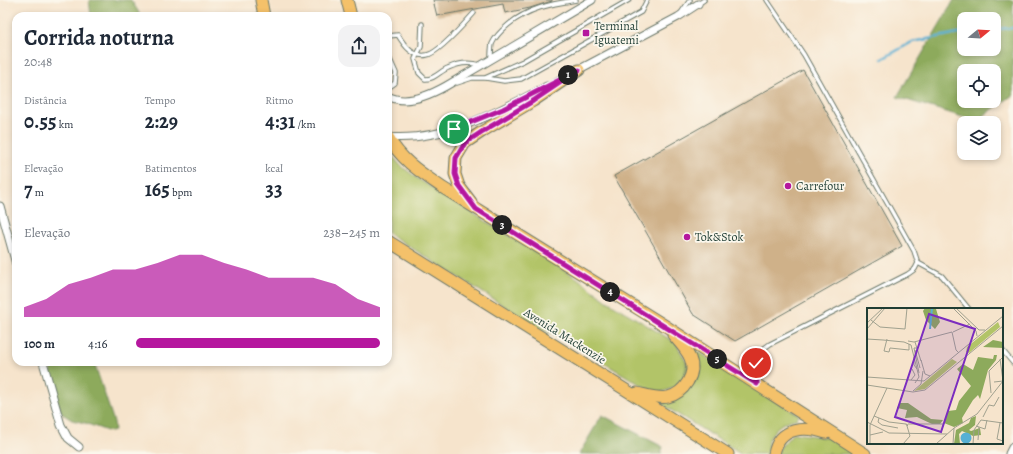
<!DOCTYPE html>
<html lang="pt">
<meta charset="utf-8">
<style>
:root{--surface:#fff;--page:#f2f2f3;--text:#1f2937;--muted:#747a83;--accent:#b5179e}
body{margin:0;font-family:Alegreya,serif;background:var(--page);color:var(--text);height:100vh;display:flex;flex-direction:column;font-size:15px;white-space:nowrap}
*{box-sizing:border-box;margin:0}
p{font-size:13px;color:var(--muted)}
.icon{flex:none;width:22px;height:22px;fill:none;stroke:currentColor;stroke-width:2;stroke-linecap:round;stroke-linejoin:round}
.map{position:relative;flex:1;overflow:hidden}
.sheet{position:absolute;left:12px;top:12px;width:380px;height:354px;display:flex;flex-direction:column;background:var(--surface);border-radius:12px;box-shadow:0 2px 6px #0003}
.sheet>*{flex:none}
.needle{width:26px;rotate:72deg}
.tools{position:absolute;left:957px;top:12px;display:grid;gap:8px}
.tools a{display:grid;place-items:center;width:44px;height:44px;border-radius:8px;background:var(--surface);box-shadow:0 2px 6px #0003;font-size:20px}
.pin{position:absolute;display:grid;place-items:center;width:34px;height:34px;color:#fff;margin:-17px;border:2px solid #fff;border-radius:50%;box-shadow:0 1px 4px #0007}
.km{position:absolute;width:20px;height:20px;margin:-10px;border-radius:50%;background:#222;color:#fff;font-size:11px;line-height:20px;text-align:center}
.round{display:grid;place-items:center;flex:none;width:42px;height:42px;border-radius:12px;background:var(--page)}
.summary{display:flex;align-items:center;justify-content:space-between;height:68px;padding:0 12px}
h1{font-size:22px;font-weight:600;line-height:30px}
.stats{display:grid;grid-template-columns:repeat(3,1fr);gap:6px;height:68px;padding:4px 12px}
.stats div{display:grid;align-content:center}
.stats b{font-size:20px;font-weight:600}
.stats small{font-size:11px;font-weight:400}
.stats p{font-size:11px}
.chart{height:112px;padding:8px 12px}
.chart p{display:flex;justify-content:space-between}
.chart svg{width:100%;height:72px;margin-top:4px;fill:var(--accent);opacity:.7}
ul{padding:0 12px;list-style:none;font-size:13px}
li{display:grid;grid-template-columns:64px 48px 1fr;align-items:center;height:30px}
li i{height:10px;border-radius:5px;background:var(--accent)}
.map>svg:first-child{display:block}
.green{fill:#b2c468;stroke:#68804e}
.forest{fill:#8daa5c;stroke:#567448;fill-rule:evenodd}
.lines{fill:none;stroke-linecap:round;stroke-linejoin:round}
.stream{stroke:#57b0d4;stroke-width:2.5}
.building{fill:#cfb189}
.service-casing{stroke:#6a7769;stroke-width:5.5}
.minor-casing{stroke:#6a7769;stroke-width:9}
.tertiary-casing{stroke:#6a7769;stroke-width:11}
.primary-casing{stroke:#6a7769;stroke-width:13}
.service{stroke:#fff;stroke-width:3.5}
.minor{stroke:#fff;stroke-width:7}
.tertiary{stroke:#fff;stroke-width:9}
.primary{stroke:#f4c16a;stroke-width:11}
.route-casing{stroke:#fff;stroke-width:8}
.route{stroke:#b5179e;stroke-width:5}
.poi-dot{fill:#b5179e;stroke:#fbf7ec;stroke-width:1.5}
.labels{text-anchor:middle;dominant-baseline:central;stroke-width:3.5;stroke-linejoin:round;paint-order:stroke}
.poi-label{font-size:12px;fill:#1f3d34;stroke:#fbf7ec;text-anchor:start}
.street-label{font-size:12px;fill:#1f3d34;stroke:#fbf7ec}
.inset-river{fill:none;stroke:#57b0d4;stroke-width:2}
.inset-road{fill:none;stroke:#a0a18f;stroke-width:1}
.view{fill:#7b2cbf;fill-opacity:0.15;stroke:#7b2cbf;stroke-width:2}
.inset-edge{fill:none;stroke:#1f3d34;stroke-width:2}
</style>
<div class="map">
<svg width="1013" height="454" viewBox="0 0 1013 454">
<rect width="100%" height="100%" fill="#fbf7ec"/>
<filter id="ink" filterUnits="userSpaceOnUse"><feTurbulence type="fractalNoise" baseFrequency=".025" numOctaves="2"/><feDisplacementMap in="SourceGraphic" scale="8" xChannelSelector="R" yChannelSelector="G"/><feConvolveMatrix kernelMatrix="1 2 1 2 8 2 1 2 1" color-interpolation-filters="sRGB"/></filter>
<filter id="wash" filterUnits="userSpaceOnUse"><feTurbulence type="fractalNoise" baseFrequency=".012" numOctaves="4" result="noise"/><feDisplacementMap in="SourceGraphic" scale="16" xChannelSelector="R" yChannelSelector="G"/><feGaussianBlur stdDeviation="0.9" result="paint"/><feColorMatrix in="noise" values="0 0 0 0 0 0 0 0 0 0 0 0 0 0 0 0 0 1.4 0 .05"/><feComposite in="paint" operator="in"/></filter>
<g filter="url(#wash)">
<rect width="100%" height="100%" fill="#f6e4cc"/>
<g class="green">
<path d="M388,151L401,166L418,179L577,278L607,301L676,343L686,362V368L683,378L675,387L665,391L659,392L648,389L567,341L536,326L388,233Z"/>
<path d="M692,348L799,415L797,419C779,421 766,435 767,454H742L663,405L665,401L682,395L690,349Z"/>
<path d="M793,433L828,438L854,454H778L779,449Z"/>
</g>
<g class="forest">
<path d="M89,0H131L141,16H91Z"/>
<path d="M954,0H1013V95L976,121L897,97ZM964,19H994V49H964ZM964,71H994V101H964Z"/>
<path d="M50,362H94L114,422L115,431L110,432L85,423L72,420L61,413L52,384Z"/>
<path d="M602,415L663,447L661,454H579Z"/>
</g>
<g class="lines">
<g class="stream">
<path d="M994,29L1013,28"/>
<path d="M882,59L912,42L964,32"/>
</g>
</g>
<g id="blocks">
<g class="building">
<path d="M433,0H552V1L530,8L505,13L503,4L437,16Z"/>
<path d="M803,70L902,246L735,341L693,314L614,176Z"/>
</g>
</g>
</g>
<g filter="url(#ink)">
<use href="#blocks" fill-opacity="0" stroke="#6a7769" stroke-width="1"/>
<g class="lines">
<defs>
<g id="service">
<path d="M698,4L704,0"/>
<path d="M681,13L690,0"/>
<path d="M422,24L421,47L415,59L419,73L425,79C434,80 440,71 448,68C458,63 470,62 480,65"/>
<path d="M388,36L398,35C404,45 413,58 427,55C439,53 465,23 474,13"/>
<path d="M388,55L396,73L395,83L388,88"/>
<path d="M491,59C491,55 491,49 492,44C495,37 502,30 508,25C528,8 551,4 576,0"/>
<path d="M486,78L504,81L521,79L641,12L647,0"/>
<path d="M457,83L472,78H485L523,61L629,0"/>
<path d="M918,263L942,276L969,309"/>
<path d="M1002,350L1013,363"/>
<path d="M756,380V363L759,352L770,344L908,274L915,269L918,263L914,251L804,55L767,0"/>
</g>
<g id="minor">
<path d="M576,71L678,17L698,4"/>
<path d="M388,96C406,106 430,95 446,86L592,0"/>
<path d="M388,137C444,142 500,111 547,86"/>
<path d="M0,206L16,264"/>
<path d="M43,362L61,425L68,438L79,447"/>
</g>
<path id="tertiary" d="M1010,454L1013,448"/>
<g id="primary">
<path d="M261,0L264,16"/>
<path d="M347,0L351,16"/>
<path d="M388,137C402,161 420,172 443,188L664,325L865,454"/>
<path d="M471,202L459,186L455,174L456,158L465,143L483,131L533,101L579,70"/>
<path d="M388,241L728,454"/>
<path d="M637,393C647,395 658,399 668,397C684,393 697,374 690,358C686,349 679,342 673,335"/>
<path d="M774,454C779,427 804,426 826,433"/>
</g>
</defs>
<use href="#service" class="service-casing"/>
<use href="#minor" class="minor-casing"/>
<use href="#tertiary" class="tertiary-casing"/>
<use href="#primary" class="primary-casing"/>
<use href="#service" class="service"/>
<use href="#minor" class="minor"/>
<use href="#tertiary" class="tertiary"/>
<use href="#primary" class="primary"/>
</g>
</g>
<g class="lines" filter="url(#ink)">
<defs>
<path id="route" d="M454,129L503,109L579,70L533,101L483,131L465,143L456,158L455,174L459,186L476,209L757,384L756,363"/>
</defs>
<use href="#route" class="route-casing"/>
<use href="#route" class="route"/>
</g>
<g class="poi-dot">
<rect x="582" y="29" width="8" height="8" rx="2"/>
<circle cx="788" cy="186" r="4"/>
<circle cx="687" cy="237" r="4"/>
</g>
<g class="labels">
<g class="poi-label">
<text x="594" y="26">Terminal<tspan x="594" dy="14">Iguatemi</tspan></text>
<text x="796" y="186">Carrefour</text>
<text x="695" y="237">Tok&amp;Stok</text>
</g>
<g class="street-label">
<text transform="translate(565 336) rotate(32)">Avenida Mackenzie</text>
</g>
</g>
<g transform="translate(867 308)">
<rect width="136" height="136" fill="#f6e4cc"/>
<path d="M131,14L133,19L102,45L99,44L100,39ZM85,51L90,54L58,81L47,83Z" fill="#b2c468"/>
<path d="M58,0L69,1L73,14L68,21L59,12L56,3ZM126,32L136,34V40L116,39ZM127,47H130L129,52L121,62L113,91L111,87L106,92L95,110L96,115L87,119L77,115L81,103L89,102L92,93L104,78L90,61L96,56L106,62L111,49L126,51ZM33,95H41L64,111L76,112L73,116H65L50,109L38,110L40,102L30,100ZM109,108L108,117L102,122L104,123L113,120L114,127L106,128L95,123L92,126L93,136H87L89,122L102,115L104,110Z" fill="#8daa5c"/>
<path d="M93.5 130a5.5 5.5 0 1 1 11 0a5.5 5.5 0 1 1-11 0Z" fill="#57b0d4"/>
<path class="inset-river" d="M63,21L65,0"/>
<path class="inset-road" d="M86,0L109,23L110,28M89,0L112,22H118M4,12L13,19L38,21L40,0M0,15L16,0M0,21L18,0M86,24L103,16M0,31L16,32M20,31L17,43L22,44L23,40L42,42V36M16,32L37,34L44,37L52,69L48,75M41,33L47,34L85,24L89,42L92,45M48,34L54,53M51,40H47L52,65M48,42L53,60M47,49V57L50,61M54,52L58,66L63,68M0,69L57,73L136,8M44,72L48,67L45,61M127,74L136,73L133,51M0,77L46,84L58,82L136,18M46,83L54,76L56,63M124,85L122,63L136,49M7,108L22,114L39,116L40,118L41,117L39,116M116,109L122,97L127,98L132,89M12,110L11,114L15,117L31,120M0,114L22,125L80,126M133,115L130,131L136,133M41,116H76M109,118L118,121L120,112M3,127L16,124M111,132L112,119M3,136V117L20,80M9,136H35M36,136L43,128L40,118M69,136L87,120L110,106L136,73M86,136L87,120M106,136L107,122L114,112L136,115"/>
<path class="view" d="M62,6L108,21L74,124L28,109Z"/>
<rect width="136" height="136" class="inset-edge"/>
</g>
</svg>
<div class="tools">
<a><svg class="needle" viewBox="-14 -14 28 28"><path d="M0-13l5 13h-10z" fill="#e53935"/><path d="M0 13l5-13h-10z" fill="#747a83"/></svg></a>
<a><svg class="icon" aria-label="locate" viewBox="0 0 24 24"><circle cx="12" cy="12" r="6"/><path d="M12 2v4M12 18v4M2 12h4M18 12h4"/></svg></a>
<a><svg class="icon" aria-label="layers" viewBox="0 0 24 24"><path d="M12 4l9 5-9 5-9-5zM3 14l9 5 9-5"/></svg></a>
</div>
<div class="pin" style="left:454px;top:129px;background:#1e9e55"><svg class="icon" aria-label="arrive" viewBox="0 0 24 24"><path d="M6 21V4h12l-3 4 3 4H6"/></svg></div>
<div class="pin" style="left:756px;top:363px;background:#d93025"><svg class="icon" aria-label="check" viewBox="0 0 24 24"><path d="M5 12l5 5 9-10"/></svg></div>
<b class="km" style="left:568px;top:75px">1</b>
<b class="km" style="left:502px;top:225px">3</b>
<b class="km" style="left:610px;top:292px">4</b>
<b class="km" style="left:717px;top:359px">5</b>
<section class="sheet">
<div class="summary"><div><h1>Corrida noturna</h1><p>20:48</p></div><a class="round"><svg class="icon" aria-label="share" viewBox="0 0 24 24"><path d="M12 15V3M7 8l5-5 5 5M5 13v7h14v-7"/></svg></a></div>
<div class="stats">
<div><p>Distância</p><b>0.55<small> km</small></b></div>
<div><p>Tempo</p><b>2:29</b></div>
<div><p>Ritmo</p><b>4:31<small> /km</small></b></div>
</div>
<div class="stats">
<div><p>Elevação</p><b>7<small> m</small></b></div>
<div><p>Batimentos</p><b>165<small> bpm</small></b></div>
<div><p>kcal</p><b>33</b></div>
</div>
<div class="chart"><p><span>Elevação</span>238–245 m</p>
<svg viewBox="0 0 160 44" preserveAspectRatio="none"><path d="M0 44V38L10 33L20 24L30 20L40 15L50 15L60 11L70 6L80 6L90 11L100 15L110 20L120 20L130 20L140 24L150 33L160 38V44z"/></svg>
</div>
<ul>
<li><b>100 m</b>4:16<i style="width:100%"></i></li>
</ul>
</section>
</div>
